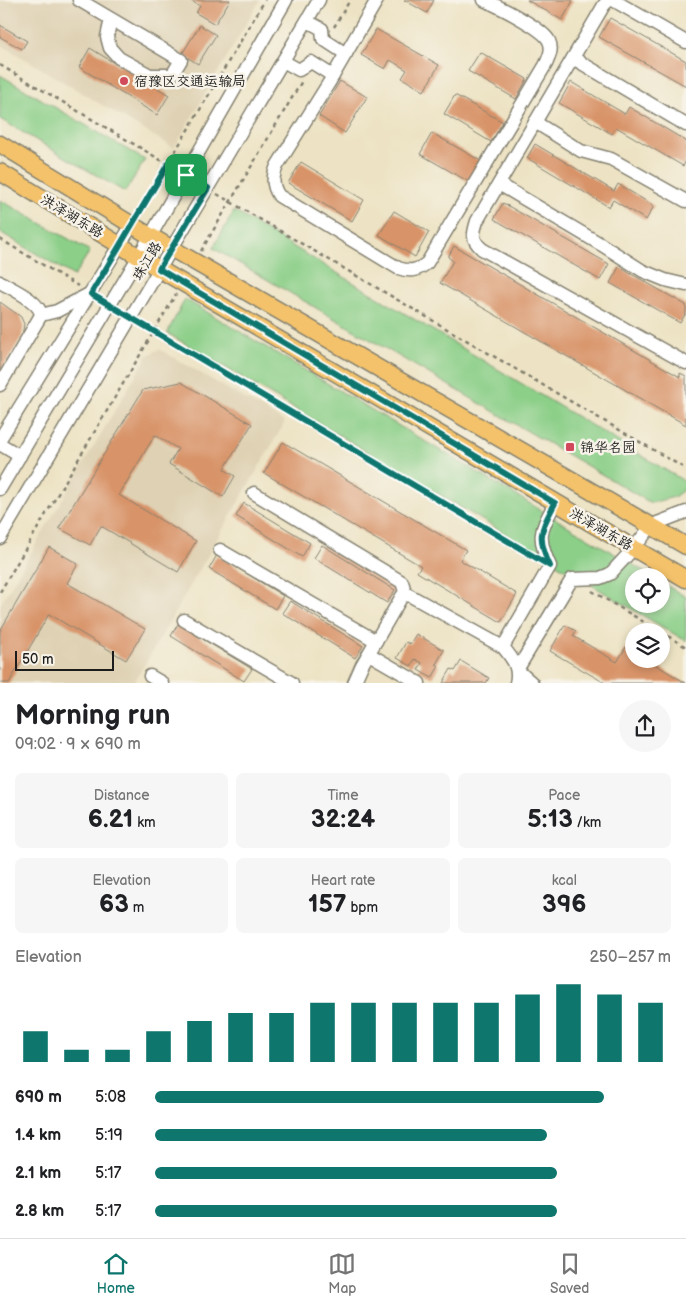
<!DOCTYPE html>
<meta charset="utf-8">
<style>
:root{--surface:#fff;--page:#f6f6f6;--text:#202124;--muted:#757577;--line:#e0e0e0;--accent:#0f766e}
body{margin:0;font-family:"Balsamiq Sans","LXGW WenKai TC",sans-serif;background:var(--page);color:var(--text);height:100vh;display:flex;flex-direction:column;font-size:19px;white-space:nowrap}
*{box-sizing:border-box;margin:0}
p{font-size:16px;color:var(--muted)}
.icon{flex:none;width:28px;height:28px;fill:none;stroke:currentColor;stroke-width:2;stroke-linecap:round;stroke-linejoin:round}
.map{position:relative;height:683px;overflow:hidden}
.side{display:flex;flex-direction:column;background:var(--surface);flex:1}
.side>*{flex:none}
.tools{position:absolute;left:625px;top:568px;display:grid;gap:10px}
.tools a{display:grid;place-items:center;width:45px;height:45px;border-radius:50%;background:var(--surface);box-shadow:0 2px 8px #0003;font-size:25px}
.scale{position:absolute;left:15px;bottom:12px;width:99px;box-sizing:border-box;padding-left:5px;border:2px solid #1c1c1c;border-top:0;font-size:14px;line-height:18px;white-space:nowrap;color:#1c1c1c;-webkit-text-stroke:4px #f7f3e8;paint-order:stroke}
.pin{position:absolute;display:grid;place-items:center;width:42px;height:42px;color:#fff;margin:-21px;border-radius:10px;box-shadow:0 2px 8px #0006}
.round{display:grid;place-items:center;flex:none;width:52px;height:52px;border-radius:26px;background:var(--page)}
.headline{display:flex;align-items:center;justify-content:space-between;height:85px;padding:0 15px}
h1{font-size:28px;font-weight:700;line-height:38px}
.metrics{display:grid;grid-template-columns:repeat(3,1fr);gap:8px;height:85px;padding:5px 15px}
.metrics div{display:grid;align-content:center;border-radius:8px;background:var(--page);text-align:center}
.metrics b{font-size:25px;font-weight:700}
.metrics small{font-size:14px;font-weight:400}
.metrics p{font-size:14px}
.chart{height:140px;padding:10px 15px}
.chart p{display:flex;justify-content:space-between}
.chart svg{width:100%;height:90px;margin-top:5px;stroke:var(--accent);stroke-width:6}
ul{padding:0 15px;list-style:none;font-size:16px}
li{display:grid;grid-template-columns:80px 60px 1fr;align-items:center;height:38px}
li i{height:12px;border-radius:6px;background:var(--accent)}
.tab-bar{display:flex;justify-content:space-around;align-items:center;height:70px;border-top:1px solid var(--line);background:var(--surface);font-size:14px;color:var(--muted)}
.tab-bar a{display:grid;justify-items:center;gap:2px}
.tab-bar .active{color:var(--accent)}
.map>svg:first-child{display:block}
.built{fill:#dfd2b4}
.green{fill:#8bcf88;stroke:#547652}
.building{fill:#d89367}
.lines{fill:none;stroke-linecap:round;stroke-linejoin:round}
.minor-casing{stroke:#848070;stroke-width:15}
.major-casing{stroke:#848070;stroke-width:19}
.path{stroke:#848070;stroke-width:2.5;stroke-dasharray:4 4;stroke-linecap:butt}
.minor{stroke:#fff;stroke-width:12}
.major{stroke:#f4c26a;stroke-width:16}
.route-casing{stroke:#fff;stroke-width:10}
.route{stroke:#0f766e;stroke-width:6}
.poi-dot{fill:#d1495b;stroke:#f7f3e8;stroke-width:2}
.labels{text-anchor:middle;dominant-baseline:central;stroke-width:5;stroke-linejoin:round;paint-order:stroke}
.poi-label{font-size:14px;fill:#1c1c1c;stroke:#f7f3e8;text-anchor:start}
.street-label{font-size:14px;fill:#1c1c1c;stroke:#f7f3e8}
</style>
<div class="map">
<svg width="686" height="683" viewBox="0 0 686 683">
<rect width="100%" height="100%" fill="#f7f3e8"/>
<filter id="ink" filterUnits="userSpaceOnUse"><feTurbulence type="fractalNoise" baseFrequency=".02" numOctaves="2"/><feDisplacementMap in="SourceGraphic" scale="10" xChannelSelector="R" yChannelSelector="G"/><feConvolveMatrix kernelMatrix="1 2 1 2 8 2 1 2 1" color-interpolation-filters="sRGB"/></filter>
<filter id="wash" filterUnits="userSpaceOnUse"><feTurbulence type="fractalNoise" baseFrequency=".0096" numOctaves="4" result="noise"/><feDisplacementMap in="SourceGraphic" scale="20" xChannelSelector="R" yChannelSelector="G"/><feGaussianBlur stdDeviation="1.12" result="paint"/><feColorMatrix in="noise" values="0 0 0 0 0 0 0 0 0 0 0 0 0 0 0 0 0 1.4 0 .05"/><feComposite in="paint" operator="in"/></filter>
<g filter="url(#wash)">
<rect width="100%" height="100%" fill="#ede3c4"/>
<g class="built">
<path d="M0,0H260L174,148L0,44Z"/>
<path d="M159,349L285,422L134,683H0V605L147,356Z"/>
</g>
<g class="green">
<path d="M0,75L145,160L125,192L0,119Z"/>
<path d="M0,200L90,251L74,276L0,232Z"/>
<path d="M234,211L684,481L686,488L674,497L651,503L213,248Z"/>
<path d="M185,299L652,576H634V604H661V582L686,597V641L167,333Z"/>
</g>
<g id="blocks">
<g class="building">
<path d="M190,0H230L215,24L196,13L200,6Z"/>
<path d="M404,0H434L427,13Z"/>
<path d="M527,0H571L573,1L562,20Z"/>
<path d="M610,18L686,61V86L599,37Z"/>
<path d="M0,25L27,41L22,49L0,37Z"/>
<path d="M200,25L216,35L198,64L182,54Z"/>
<path d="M376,29L439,65L424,91L402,78L407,70L390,60L385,69L361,55Z"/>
<path d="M90,48L119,66L124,59L143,70L139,77L169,95L157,115L79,67Z"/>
<path d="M480,52L527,79L516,99L468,71Z"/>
<path d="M340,81L367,97L345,133L319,116Z"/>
<path d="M571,82L625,114L629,107L686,141V161L683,166L616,127L612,134L559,103Z"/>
<path d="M455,95L503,122L491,142L444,114Z"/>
<path d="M432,133L481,161L469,182L420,154Z"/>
<path d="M535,144L614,191L618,184L654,206L646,220L613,200L609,207L527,158Z"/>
<path d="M301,162L364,200L352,221L288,183Z"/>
<path d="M503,203L609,264L600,280L494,219Z"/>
<path d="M394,211L429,232L415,257L379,235Z"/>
<path d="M454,246L680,377V373L686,376V425L440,283L453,261L448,257Z"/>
<path d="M619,267L686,305V313L680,323L610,283Z"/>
<path d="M0,302L21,317L24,324L22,336L0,373Z"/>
<path d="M181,382L252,424L224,469L235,476L223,497L169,464L178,449L155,435L119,495L196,541L178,572L101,526L90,545L59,528L143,390Z"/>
<path d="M283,442L466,550L460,560L517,594L501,622L417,572L421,566L264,473Z"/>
<path d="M244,503L310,543L302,557L236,516Z"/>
<path d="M322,545L395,590L387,603L314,558Z"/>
<path d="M49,547L78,564L67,583L145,629L126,660L49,614L9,683H0V631Z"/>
<path d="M217,555L283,596L275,609L209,569Z"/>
<path d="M290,601L363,646L355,658L282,613Z"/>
<path d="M178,624L252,669L244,681L171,636Z"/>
<path d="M565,625L576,631L573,636L617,662L626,647L634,652V659H646L686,683H605L550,651Z"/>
<path d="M416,634L444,650L436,664L439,666L432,678L418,670L422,663L415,659L411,666L397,658L406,642L410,644Z"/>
<path d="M461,661L489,678L486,683H443L451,669L455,671Z"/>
</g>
</g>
</g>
<g filter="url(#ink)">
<use href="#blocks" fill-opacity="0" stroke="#848070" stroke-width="1"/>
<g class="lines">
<defs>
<g id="minor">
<path d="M79,0L174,56L181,60L172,75H150L119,58L110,48L107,37L111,19"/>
<path d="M377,0L330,81L277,166C272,177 272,186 279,196L398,268C410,272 417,271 427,263L546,64C549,57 553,49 549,41C544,29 498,6 484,0"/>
<path d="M609,0L604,5L477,221C473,234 471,239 482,249L686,363"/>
<path d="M613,0L686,42"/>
<path d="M307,21L322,29L323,39L346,54"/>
<path d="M573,58L686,125"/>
<path d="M283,61L299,70L311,62L333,76"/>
<path d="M535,122L581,151L611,159L686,201"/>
<path d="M499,184L602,245L643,271L665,280L686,285"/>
<path d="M0,282C12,289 40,301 41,315L0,385"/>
<path d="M41,315L57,311L91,293"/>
<path d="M0,439L132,225"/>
<path d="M0,444L20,456"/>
<path d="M0,489L139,256L286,0"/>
<path d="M254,493L402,582L406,595"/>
<path d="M0,538L319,0"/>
<path d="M220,550L376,641"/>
<path d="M184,620L292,683"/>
<path d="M503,647L550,566C536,536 541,530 555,503"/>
<path d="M369,654L419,683"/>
<path d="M150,676L162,683"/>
<path d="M354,683L362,665L402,596L409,595L503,647C512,658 520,667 516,683"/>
<path d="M532,683L517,670L572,579L600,578L610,574L634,548L652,525L686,512"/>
</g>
<g id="major">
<path d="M0,144L150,236L686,546"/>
<path d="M0,172L159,269L686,579"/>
</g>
</defs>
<use href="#minor" class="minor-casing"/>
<use href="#major" class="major-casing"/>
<g class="path">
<path d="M334,27L350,0"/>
<path d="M0,65L176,169"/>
<path d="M217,194L686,469"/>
<path d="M138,214L265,0"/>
<path d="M0,239L78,286"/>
<path d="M201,251L302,81"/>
<path d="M141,323L532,555"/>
<path d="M592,591L659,631"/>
<path d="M0,592L176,294"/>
<path d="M661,632L686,647"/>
</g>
<use href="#minor" class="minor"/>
<use href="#major" class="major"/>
</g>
</g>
<g class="lines" filter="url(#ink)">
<defs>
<path id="route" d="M168,164L208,188L159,269L555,503C541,530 536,536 550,566L91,294Z"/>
</defs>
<use href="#route" class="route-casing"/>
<use href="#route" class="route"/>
</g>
<g class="poi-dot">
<circle cx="124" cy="81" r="5"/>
<rect x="565" y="442" width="10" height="10" rx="2.5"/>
</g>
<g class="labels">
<g class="poi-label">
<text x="134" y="81">宿豫区交通运输局</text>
<text x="580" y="447">锦华名园</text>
</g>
<g class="street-label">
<text transform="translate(72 216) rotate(31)">洪泽湖东路</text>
<text transform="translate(147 261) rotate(-59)">珠江路</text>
<text transform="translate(601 529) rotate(30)">洪泽湖东路</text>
</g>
</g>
</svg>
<div class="tools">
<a><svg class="icon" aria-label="locate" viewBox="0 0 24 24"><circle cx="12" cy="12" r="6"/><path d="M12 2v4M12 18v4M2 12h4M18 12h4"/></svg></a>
<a><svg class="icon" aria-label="layers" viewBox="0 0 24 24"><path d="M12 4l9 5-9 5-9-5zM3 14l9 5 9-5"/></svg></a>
</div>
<div class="scale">50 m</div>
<div class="pin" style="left:186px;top:175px;background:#1e9e55"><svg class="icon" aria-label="arrive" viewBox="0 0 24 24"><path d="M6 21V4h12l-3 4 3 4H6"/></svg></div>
</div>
<section class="side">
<div class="headline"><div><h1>Morning run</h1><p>09:02 · 9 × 690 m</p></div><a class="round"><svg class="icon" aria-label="share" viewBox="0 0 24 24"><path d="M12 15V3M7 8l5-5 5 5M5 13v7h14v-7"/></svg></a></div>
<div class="metrics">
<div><p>Distance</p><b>6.21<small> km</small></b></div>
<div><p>Time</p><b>32:24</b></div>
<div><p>Pace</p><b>5:13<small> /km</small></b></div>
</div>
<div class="metrics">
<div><p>Elevation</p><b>63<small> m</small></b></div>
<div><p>Heart rate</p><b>157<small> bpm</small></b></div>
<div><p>kcal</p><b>396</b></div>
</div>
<div class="chart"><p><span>Elevation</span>250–257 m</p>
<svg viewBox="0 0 160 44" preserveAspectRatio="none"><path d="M5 44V29M15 44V38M25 44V38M35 44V29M45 44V24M55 44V20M65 44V20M75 44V15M85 44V15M95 44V15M105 44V15M115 44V15M125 44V11M135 44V6M145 44V11M155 44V15"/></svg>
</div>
<ul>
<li><b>690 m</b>5:08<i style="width:87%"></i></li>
<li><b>1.4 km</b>5:19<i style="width:76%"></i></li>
<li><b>2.1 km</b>5:17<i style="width:78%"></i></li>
<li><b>2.8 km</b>5:17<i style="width:78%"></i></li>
</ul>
</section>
<nav class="tab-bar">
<a class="active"><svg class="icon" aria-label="home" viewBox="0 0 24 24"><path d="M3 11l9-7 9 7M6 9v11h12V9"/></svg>Home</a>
<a><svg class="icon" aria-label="map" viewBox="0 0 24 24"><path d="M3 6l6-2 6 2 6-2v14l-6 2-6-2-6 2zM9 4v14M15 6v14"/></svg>Map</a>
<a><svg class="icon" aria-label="saved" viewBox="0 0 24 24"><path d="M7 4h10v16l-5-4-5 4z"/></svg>Saved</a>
</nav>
